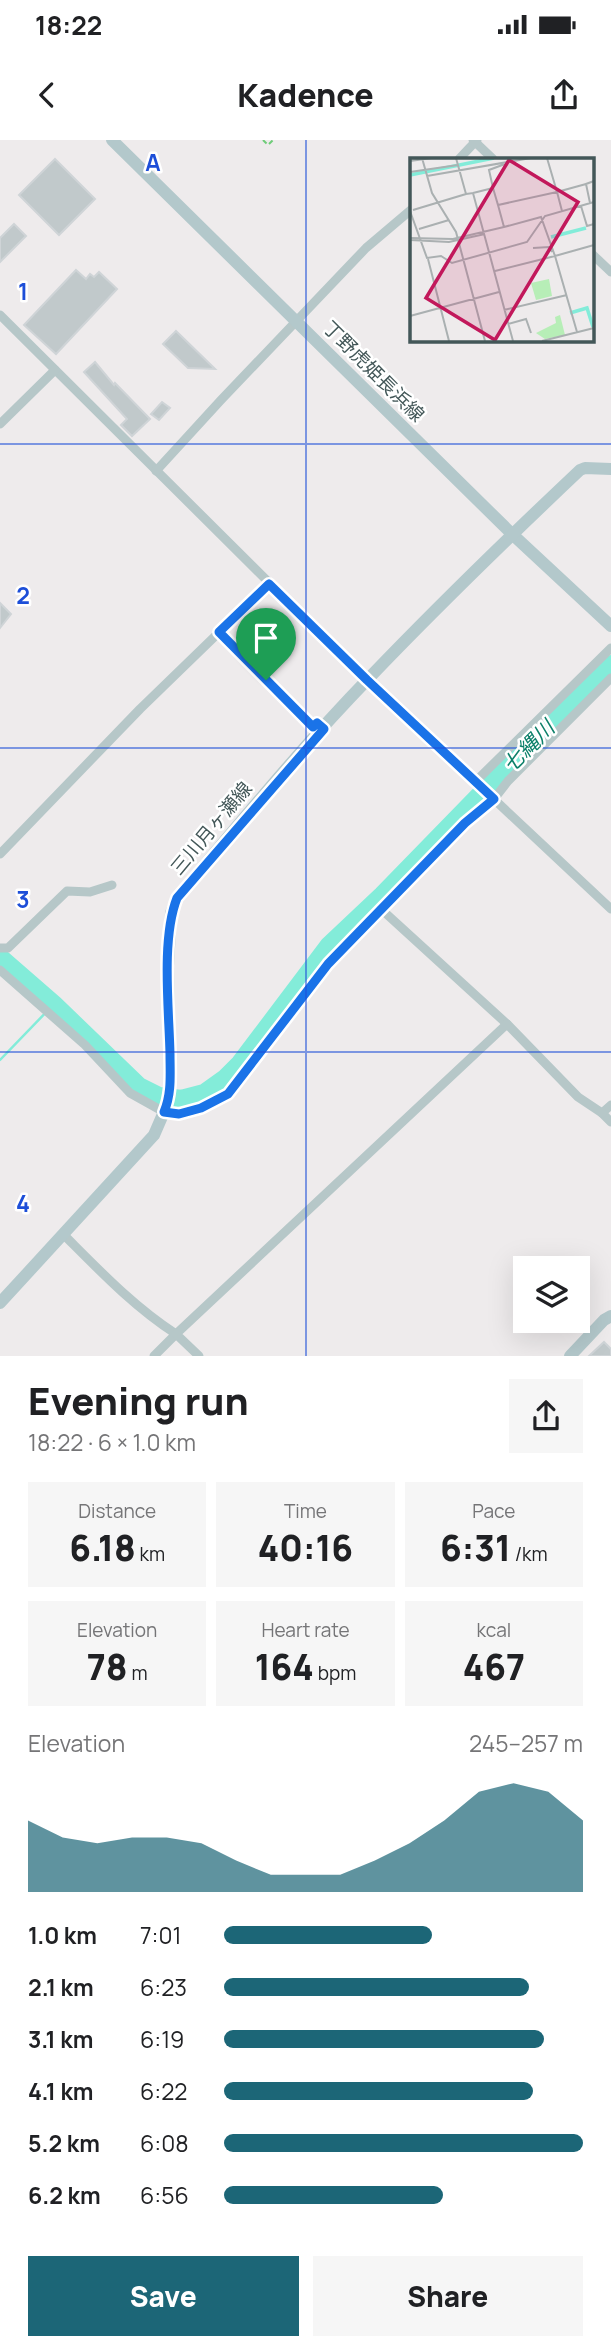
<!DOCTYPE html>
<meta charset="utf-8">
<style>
:root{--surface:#fff;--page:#f6f6f6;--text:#202124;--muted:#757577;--accent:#1c6677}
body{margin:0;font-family:Manrope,"Noto Sans JP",sans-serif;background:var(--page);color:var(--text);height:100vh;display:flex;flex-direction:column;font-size:26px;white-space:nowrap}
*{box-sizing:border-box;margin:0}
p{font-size:23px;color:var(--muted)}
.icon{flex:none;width:38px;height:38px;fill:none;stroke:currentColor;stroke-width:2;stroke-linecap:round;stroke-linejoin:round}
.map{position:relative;height:1216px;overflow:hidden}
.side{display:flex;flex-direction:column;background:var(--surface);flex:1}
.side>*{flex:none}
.buttons{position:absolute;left:513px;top:1116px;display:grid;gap:14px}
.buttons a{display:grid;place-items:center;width:77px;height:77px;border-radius:0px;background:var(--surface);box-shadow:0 7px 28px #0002;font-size:35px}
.pin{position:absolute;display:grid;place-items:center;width:60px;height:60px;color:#fff;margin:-72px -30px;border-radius:50% 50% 50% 0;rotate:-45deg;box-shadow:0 0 7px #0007}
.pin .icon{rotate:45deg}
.round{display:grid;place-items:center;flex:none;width:74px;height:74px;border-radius:0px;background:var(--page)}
.summary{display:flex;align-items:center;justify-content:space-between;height:119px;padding:0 28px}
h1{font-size:38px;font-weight:800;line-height:52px}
.figures{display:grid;grid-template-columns:repeat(3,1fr);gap:10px;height:119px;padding:7px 28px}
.figures div{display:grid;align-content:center;border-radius:0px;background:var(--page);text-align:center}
.figures b{font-size:35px;font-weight:800}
.figures small{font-size:19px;font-weight:400}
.figures p{font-size:19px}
.chart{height:196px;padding:14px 28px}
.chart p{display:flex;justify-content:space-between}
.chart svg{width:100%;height:126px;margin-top:7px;fill:var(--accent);opacity:.7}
.primary-button{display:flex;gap:14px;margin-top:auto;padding:14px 28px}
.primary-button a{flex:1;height:80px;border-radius:0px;background:var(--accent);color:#fff;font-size:28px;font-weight:800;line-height:80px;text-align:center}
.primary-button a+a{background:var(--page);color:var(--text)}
ul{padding:0 28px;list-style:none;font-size:23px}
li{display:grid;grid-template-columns:112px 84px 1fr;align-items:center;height:52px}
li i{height:18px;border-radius:9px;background:var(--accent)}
.status{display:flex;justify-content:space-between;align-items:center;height:49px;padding:0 35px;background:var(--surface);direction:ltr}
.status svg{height:19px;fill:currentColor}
header{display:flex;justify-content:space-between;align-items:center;height:91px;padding:0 28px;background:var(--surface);font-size:32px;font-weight:800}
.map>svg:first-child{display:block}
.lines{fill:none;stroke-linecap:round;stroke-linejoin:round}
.stream{stroke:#83ecd9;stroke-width:2.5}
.river{stroke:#83ecd9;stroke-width:18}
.building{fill:#c1c9cb;stroke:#cfd4d7;stroke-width:2}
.path{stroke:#6fcc79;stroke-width:2;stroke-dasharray:5 3.5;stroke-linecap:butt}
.lane{stroke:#b6c7c8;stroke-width:4.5}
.street{stroke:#b6c7c8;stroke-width:9}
.secondary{stroke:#b3c8cb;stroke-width:12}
.route-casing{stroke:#fff;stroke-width:14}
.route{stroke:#1a73e8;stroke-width:9}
.grid{fill:none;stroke:#1d4ed8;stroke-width:2;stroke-opacity:0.55}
.labels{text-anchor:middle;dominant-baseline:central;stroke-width:5;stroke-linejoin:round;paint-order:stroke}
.street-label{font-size:19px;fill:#435758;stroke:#fff}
.water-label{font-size:21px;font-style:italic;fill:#0c806a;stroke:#fff}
.inset-river{fill:none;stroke:#83ecd9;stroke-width:3.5}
.inset-road{fill:none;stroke:#aab0b1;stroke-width:2}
.view{fill:#c2185b;fill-opacity:0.15;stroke:#c2185b;stroke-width:3.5}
.inset-edge{fill:none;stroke:#435758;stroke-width:3.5}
.grid-label{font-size:23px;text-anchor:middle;font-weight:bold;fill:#1d4ed8;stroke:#fff;stroke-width:5;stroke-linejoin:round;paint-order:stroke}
</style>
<div class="status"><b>18:22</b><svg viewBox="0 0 49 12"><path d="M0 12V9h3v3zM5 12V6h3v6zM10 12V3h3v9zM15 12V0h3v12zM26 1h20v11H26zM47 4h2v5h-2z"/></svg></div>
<header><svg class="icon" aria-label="back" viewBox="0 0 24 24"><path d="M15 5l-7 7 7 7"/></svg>Kadence<svg class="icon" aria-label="share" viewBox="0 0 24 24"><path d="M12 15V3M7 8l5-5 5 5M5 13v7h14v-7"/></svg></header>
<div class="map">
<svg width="611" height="1216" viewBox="0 0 611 1216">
<rect width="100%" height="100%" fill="#eeebec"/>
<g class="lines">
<path class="stream" d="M0,920L54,864"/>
<path class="river" d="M0,817L54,864L139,946L159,956L181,959L204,953L225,938L240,923L329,805L382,755L532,601L611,524"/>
</g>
<g class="building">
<path d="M55,19L95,59L59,95L19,55Z"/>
<path d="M14,84L26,96L0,122V98Z"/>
<path d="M76,130L86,139L90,134L94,137L99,132L117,149L56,214L24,185Z"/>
<path d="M176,191L215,229L188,228L163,204Z"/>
<path d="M95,222L114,245L115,243L150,279L132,296L121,285L127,279L84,232Z"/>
<path d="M162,262L170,268L159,280L151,274Z"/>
<path d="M0,463L11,474L0,488Z"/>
<path d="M604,1202L611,1209V1216H589Z"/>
</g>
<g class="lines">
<path class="path" d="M263,0L268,5L273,0"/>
<path class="lane" d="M219,492L313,587L317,583L320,585"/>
<g class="street">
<path d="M473,0L493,19"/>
<path d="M459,19L477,0"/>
<path d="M592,114L611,132"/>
<path d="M0,175L367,540L611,769"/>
<path d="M0,284L55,230"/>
<path d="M156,331L221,260L366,108L412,69"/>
<path d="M476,641L611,508"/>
<path d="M0,714L140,569L269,444"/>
<path d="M0,808H8L67,751L90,752L112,745"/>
<path d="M0,830L85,905L130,953L164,972L179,973L201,968L228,954L328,824L381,769"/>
<path d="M507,884L381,769L465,683L494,659L508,641L611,538"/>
<path d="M611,965L602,973L611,982"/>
<path d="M63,1094C99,1130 133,1166 176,1194L154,1216"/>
<path d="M199,1216L176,1194L507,884L578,957L602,973"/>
</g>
<g class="secondary">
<path d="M112,0L512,394L611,486"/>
<path d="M0,1163L154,995L167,965L170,953L168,826L171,773L177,758C239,684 301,608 369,538C437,467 508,398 580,330L585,328L611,329"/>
<path d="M570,1216L604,1180L611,1176"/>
</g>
</g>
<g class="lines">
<defs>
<path id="route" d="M269,444L367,540L494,659L465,683L328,824L228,954L201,968L179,974L164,972C172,953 170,934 170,914C169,869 161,799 177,758L324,589L317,583L313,587L219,492Z"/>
</defs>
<use href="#route" class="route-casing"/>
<use href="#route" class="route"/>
</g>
<path class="grid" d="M306,0V1216M0,304H611M0,608H611M0,912H611"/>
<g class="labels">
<g class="street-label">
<text transform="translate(374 231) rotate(45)">丁野虎姫長浜線</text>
<text transform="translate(211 688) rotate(-50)">三川月ヶ瀬線</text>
</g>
<g class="water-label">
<text transform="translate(528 606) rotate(-45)">七縄川</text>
</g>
</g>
<g transform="translate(410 18)">
<rect width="184" height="184" fill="#eeebec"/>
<path d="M139,121L142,138L126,142L121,125ZM150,157L155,177L135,181L126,175L146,165L145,159Z" fill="#b7eeb7"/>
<path class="inset-river" d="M0,17L84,0M141,79L176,70M160,155L177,150L183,169"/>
<path class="inset-road" d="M12,0L22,35L46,74L75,183M0,3L22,0M0,14L48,7M17,18L121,0M83,30L88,47L147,34L137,0M63,35L83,30L79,12L95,6M56,36L63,35L103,183M180,45L176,26L184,23M171,48L177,68L184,66M3,52L56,36L46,0M0,53L17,100L31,98L42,105L117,84L135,58L184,44M152,53L147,34L176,26M94,69L131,59L145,98L184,87M9,71L39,62M0,80L43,81L94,69L88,47M0,82L39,84L75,76M123,90L139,89L142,94M18,101L39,183M85,113L145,98L167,174M94,152L157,137M0,158L89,134M98,166L116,161L121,175M132,183L184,170"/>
<path class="view" d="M99,2L168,44L85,182L16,140Z"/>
<rect width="184" height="184" class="inset-edge"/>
</g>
<g class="grid-label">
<text x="153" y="31">A</text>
<text x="23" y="160">1</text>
<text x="23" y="464">2</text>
<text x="23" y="768">3</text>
<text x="23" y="1072">4</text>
</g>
</svg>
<div class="buttons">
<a><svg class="icon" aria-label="layers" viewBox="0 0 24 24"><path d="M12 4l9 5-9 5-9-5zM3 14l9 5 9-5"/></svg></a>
</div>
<div class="pin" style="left:266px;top:540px;background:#1e9e55"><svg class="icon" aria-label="arrive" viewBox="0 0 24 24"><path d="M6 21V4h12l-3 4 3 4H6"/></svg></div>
</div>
<section class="side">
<div class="summary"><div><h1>Evening run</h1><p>18:22 · 6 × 1.0 km</p></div><a class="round"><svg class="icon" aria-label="share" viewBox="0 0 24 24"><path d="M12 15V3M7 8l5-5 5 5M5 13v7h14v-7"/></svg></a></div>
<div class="figures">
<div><p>Distance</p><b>6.18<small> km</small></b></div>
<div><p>Time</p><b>40:16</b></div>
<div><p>Pace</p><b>6:31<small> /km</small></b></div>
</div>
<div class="figures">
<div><p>Elevation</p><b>78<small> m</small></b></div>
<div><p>Heart rate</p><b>164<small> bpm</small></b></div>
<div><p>kcal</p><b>467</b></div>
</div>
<div class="chart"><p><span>Elevation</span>245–257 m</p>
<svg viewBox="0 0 160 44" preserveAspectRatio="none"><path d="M0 44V19L10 25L20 27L30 25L40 25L50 27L60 33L70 38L80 38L90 38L100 33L110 27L120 19L130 9L140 6L150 9L160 19V44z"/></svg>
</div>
<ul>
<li><b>1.0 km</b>7:01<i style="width:58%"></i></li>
<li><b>2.1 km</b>6:23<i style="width:85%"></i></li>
<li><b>3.1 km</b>6:19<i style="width:89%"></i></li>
<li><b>4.1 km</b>6:22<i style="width:86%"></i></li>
<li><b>5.2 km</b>6:08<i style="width:100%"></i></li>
<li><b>6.2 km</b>6:56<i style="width:61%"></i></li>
</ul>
<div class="primary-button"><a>Save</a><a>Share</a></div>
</section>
